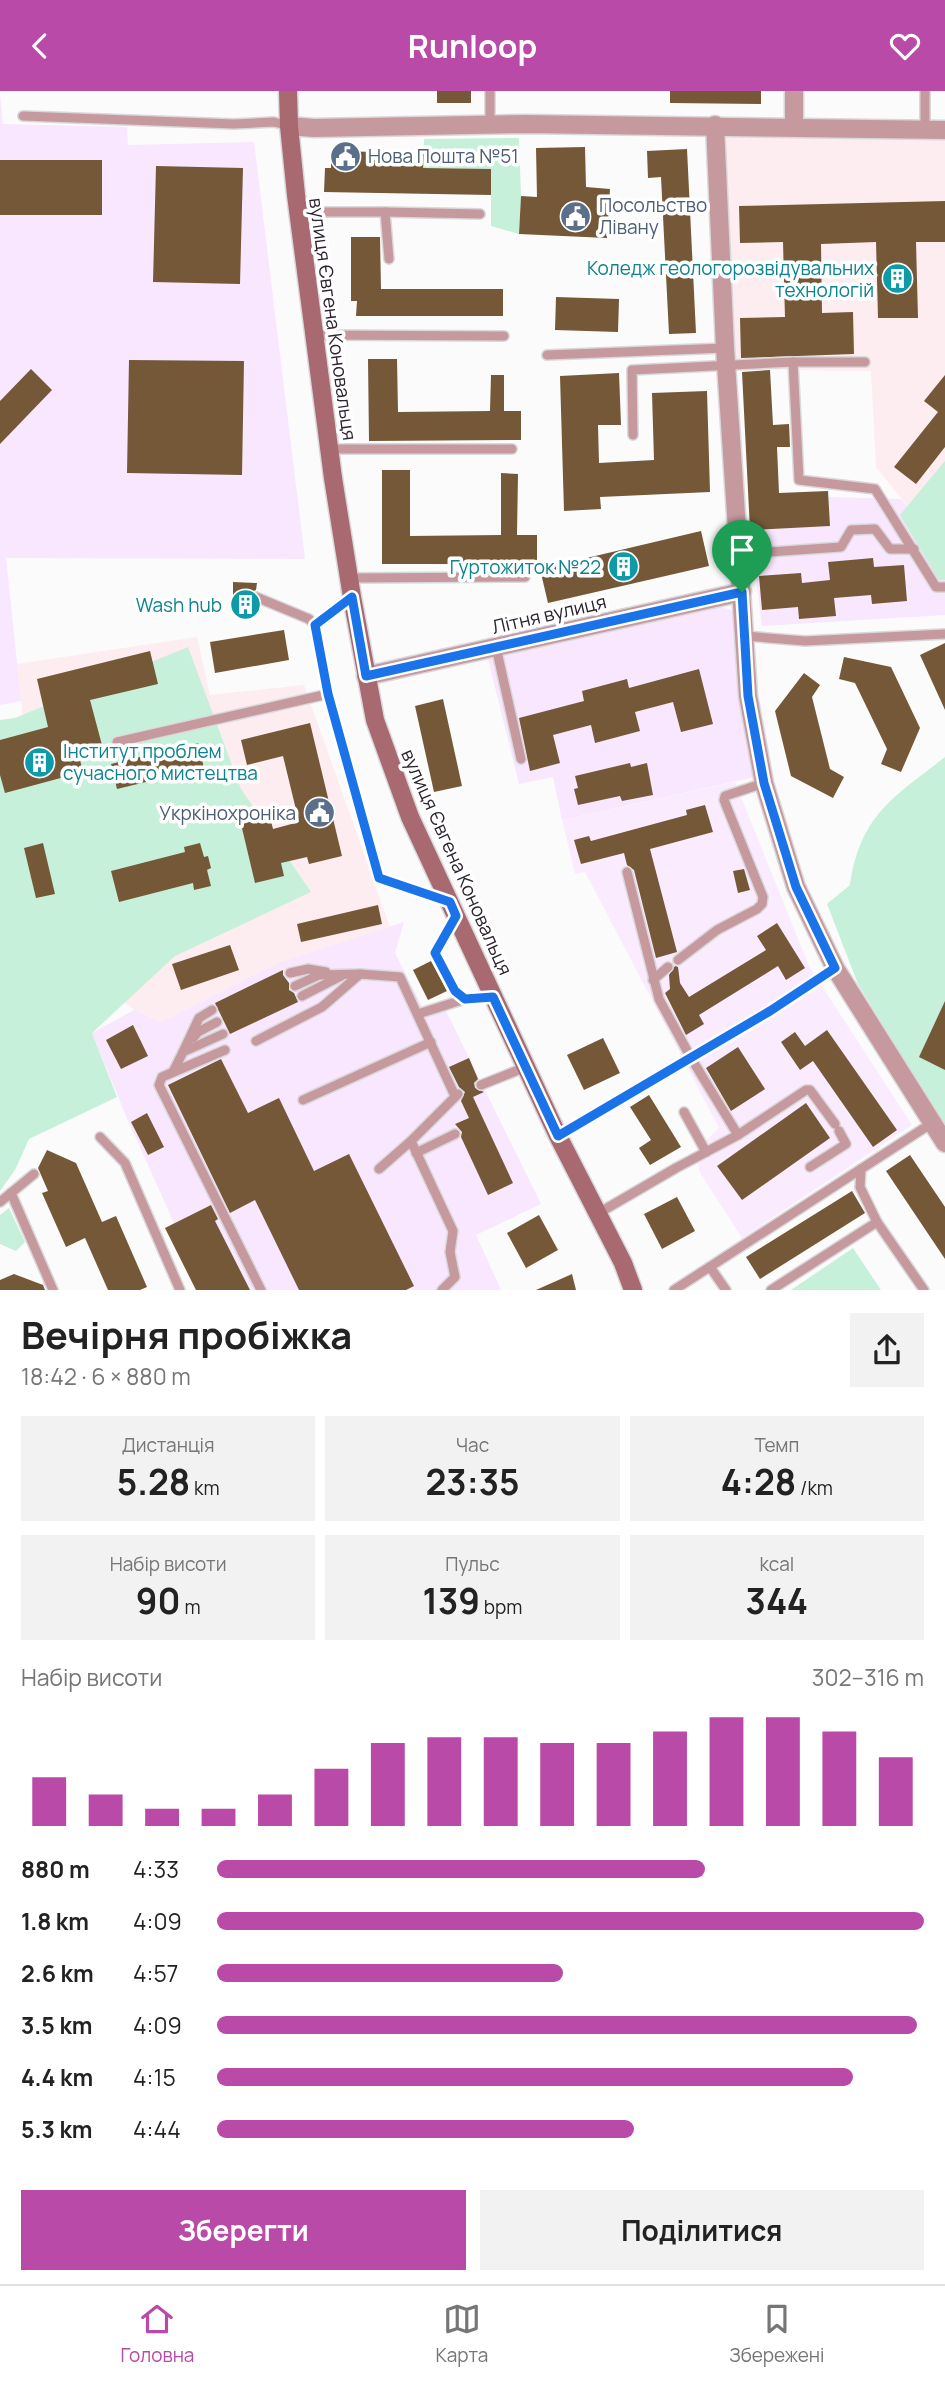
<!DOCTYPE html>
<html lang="uk">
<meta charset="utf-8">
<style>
:root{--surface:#fff;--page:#f2f2f2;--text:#222;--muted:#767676;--line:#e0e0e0;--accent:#b94aa7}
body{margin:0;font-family:Manrope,sans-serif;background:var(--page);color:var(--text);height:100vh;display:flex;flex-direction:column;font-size:26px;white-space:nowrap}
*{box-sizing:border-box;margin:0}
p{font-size:23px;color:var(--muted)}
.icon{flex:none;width:38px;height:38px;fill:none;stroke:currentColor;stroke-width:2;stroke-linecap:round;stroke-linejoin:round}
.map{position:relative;height:1199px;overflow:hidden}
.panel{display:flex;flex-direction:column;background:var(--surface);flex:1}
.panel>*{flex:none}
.pin{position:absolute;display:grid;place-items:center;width:60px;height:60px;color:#fff;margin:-72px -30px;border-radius:50% 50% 50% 0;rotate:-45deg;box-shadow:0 0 7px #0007}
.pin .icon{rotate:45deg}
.round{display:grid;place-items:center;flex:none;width:74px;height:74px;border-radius:0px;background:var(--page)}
.summary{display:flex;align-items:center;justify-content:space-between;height:119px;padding:0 21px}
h1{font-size:38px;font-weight:700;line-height:52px}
.stats{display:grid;grid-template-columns:repeat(3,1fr);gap:10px;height:119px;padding:7px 21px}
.stats div{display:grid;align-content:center;border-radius:0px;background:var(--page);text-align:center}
.stats b{font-size:35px;font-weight:700}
.stats small{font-size:19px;font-weight:400}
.stats p{font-size:19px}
.chart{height:196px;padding:14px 21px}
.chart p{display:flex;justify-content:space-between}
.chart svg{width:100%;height:126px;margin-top:7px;stroke:var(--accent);stroke-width:6}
.cta{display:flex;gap:14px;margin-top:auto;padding:14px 21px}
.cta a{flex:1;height:80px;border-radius:0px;background:var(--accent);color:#fff;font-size:28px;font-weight:700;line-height:80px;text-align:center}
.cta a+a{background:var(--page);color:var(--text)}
ul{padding:0 21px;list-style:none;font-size:23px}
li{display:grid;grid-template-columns:112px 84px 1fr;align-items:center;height:52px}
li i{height:18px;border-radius:9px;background:var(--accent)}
header{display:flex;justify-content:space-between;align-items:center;height:91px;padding:0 21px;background:var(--accent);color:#fff;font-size:32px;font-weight:700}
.tab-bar{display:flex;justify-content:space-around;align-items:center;height:98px;border-top:2px solid var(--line);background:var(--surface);font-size:19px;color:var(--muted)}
.tab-bar a{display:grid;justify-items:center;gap:4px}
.tab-bar .on{color:var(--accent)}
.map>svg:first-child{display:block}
.built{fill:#f8e7fe}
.education{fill:#fdecf0}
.medical{fill:#fbebfe}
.green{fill:#c6f0da}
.building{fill:#745838}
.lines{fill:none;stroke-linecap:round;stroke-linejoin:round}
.service-casing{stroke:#dad8da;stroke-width:12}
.minor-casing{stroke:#dad8da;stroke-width:21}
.secondary-casing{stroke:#dad8da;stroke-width:21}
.service{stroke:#c6999e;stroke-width:9}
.minor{stroke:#c6999e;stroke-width:18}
.secondary{stroke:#a86971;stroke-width:18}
.route-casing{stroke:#fff;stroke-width:14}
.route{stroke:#1a73e8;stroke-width:9}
.labels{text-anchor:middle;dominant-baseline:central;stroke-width:7;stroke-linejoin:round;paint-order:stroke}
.service-label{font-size:19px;fill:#4e5e75;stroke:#fff;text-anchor:start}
.culture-label{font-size:19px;fill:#0d838f;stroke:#fff;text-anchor:end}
.street-label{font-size:19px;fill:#2b232e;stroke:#fff}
</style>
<header><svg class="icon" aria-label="back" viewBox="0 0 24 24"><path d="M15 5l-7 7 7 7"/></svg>Runloop<svg class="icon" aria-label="heart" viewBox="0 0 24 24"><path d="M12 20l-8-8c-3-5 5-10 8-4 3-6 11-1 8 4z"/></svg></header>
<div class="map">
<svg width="945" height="1199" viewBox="0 0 945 1199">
<rect width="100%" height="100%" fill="#fbfbfb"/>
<g class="built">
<path d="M0,3L3,33L127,36L128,54L254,51L305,468L6,467L21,610L0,614Z"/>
<path d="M828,406L901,408L945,461V524L762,535L750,439L829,435Z"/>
<path d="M721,516L731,519L738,530L755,686L562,729L553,686L519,693L488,568Z"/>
<path d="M404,831L395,862L427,925L445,918L541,1113L476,1144L501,1199H196L165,1137L174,1132L126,1025L92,942L134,919L161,931L280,871Z"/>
</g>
<g class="education">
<path d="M722,45H945V461L876,376L871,280L732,278Z"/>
<path d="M197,546L210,604L304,594L390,836L280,871L161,931L134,919L105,896L0,732L23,629L17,573Z"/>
</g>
<path class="medical" d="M735,691L809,875L912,1034L742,1147L699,1080L697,1058L719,1037L585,781L575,783L562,729Z"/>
<g class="green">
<path d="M519,47L521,105L519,143L491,135V78L423,77L424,48Z"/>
<path d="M945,370V489H939L900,424Z"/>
<path d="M188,556L241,698L311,801L175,865L92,942L117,1006L29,1048L15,1079L0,1100V629L15,627Z"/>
<path d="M945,666V1035L858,893L827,813L850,794C860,724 894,706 945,666Z"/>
<path d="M9,1117L25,1151L16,1160L0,1153V1124Z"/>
<path d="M853,1157L881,1199H791Z"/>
</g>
<g class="building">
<rect x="437" y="0" width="34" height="12"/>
<path d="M670,0H761V13L670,12Z"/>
<path d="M585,56L586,96L610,98L607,147L519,143L521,105L537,106L536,57Z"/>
<path d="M687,58L696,242L669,243L661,86L648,87L647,60Z"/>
<path d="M331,60L424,62L423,77L491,78V104L324,101L325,77H331Z"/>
<rect x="0" y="69" width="102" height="55"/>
<path d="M156,75L243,77L240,193L153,191Z"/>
<path d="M945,110V151H916L918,227H878L876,151L821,153L822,222L853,221L854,263L741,267L740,227L785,226L783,151L740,152L739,115Z"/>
<path d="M351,146H380L381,198H503V225H356L357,210H351Z"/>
<path d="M556,206L619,208L618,241L555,239Z"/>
<path d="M368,268H397L398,321L490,320L491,284H504V320H521V349L369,350Z"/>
<path d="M129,269L244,270L242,384L127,382Z"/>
<path d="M31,278L52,299L0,353V310Z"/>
<path d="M770,279L773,334L789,333L790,356H777L779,402L828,400L830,435L750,439L742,281Z"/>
<path d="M619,282L621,334H598L599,372L654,369L652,302L707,300L710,401L600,406L601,418L564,420L560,285Z"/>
<path d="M945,284V356L916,393L894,376L938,321L924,310Z"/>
<path d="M382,379H410V445L501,444V382L518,383L517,444H537V473H382Z"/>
<path d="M701,440L709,475L548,512L540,478Z"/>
<path d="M873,467L874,476L904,474L907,510L872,513L871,504L834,507L836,525L799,528L798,516L762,519L759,485L801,482L802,492L830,489L828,471Z"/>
<path d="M233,491L257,492L256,499L251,501L249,506L251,511L256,514V522H233Z"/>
<path d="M284,539L289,569L215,582L210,551Z"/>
<path d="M945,552V619L920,564Z"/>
<path d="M150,560L158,593L90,609L102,654L78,661L83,681L5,702L0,684V649L48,636L37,588Z"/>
<path d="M844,566L891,576L920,637L901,681L881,673L887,658L855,592L839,588Z"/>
<path d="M699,578L713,633L681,641L673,611L635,621L640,640L595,652L591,634L553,644L560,672L530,680L519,627L584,610L582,600L627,588L629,597Z"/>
<path d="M804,582L820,594L812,606L830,678L844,686L833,707L791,685L775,620Z"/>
<path d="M443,608L462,695L434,701L415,615Z"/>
<path d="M310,632L342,765L309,773L307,766L281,772L284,785L255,792L241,733L270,726L273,738L299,731L283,665L247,674L241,649Z"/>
<path d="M198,652L204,677L117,698L111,673Z"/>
<path d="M630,672L631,676L647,672L653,704L622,710L620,705L578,714L574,698L578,697L575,685Z"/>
<path d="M705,714L713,741L650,758L677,861L656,867L634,779L627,774L624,762L581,773L574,749L589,745L591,750L687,724L686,719Z"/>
<path d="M43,752L55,803L36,807L24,757Z"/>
<path d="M200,752L204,766L208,765L211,777L207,779L211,795L194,799L193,792L119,811L111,780L185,761L184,756Z"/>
<path d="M744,778L750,799L738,802L733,780Z"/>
<path d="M378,814L382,833L301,851L297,833Z"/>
<path d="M777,832L805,877L786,889L778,875L699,924L704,933L686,944L665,902L670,898L669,884L675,875L678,876L680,892L689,906L766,859L757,845Z"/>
<path d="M230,854L239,879L181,899L172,873Z"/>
<path d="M431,870L447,900L428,909L413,879Z"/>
<path d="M283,879V884L289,892V899L294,902L298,911L230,943L215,912Z"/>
<path d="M945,910V979L919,966Z"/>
<path d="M133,934L148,965L121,978L106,949Z"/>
<path d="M827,939L897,1039L873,1056L813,970L800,979L781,951L795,941L805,955Z"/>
<path d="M603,947L620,982L584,999L567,964Z"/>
<path d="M738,956L765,998L731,1020L706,977Z"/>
<path d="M469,967L478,988L474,992L475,997L484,1001L473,1006L513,1092L488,1104L461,1046L462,1041L455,1033L469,1027L461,1010L465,1001L459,996L449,976Z"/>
<path d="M221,968L248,1022L279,1007L314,1080L349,1063L414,1195L406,1199H299L255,1109L230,1122L168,994Z"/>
<path d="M649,1004L681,1056L650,1074L639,1057L651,1049L630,1016Z"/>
<path d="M806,1012L830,1047L742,1109L717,1075Z"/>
<path d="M147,1022L164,1056L148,1064L131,1031Z"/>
<path d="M47,1059L76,1072L102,1131L116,1125L147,1196L140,1199H108L85,1147L66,1156L42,1102L48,1100L38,1077Z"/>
<path d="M910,1064L945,1116V1168L886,1080Z"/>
<path d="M852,1100L865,1122L760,1188L746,1166Z"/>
<path d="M677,1106L695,1140L662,1158L644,1123Z"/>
<path d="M211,1114L218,1128L215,1130L250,1199H196L165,1137Z"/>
<path d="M539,1124L558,1159L526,1177L507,1142Z"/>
<path d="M14,1183L43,1194L45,1199H0V1189Z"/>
<path d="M572,1183L576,1199H536Z"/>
</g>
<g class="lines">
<defs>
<g id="service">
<path d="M23,25L234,33L274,31L289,35"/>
<path d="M490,33V0"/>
<path d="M925,39V0"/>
<path d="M298,121H385L389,168"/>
<path d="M385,121L480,123"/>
<path d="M314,244L504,245"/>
<path d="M547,264L725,257"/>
<path d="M865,271H793L799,389L875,398L936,496H945"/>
<path d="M633,344L632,279L793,271"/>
<path d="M330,358H512"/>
<path d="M741,463L841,456L851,439L875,438L890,458H914"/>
<path d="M349,487L525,486"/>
<path d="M256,506L309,528L315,534"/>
<path d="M745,545L805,550L945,543"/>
<path d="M496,556L521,668"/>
<path d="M328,603L379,787L448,811"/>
<path d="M117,651L328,603L315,534L352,506"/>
<path d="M627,781L659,908L691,967L738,1044"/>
<path d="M455,827L435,862L455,899L465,908"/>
<path d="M678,869L717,839L757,818L762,813L763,806L724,709L725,705L764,692"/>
<path d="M290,882L308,878L326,881"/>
<path d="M653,889L668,876"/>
<path d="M295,895L319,884L360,883L400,886L455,1005"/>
<path d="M302,905L341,885"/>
<path d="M418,923L465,908L493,906"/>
<path d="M193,947L198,941L217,931"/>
<path d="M256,950L322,916L360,883"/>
<path d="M225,959L162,986L159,994L261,1199"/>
<path d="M183,961L199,927L212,919"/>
<path d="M173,981L183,961L223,943"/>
<path d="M481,994L526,976"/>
<path d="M303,1009L431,951"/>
<path d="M684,1021L706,1061"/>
<path d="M558,1045L770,920L835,877"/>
<path d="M100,1046L125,1072L180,1199"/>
<path d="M416,1062L455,1043"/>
<path d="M810,1076L846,1053L839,1040"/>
<path d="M379,1078L411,1050"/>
<path d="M11,1102L53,1199"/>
<path d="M0,1111L34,1083"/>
<path d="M597,1123L676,1077L738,1044L806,999H810L835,1033"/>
<path d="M877,1131L924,1199"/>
<path d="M710,1176L726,1199"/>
<path d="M442,1199L455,1186L450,1161L453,1140L411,1050L458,1003"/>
<path d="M674,1199L932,1032"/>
<path d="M771,1199L877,1131L860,1096L861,1078"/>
</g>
<g id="minor">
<path d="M794,0V36"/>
<path d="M715,34L725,257L748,605L764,692L796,796L835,877L945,1052"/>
<path d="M289,35L314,37L526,33L945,39"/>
<path d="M366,585L742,501"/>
</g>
<path id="secondary" d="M288,0L289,35L296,104L333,387L352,506L375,629L410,726L558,1045L623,1172L633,1199"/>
</defs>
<use href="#service" class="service-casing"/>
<use href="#minor" class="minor-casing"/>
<use href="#secondary" class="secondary-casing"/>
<use href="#service" class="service"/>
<use href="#minor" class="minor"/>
<use href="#secondary" class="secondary"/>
</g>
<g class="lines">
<defs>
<path id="route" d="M742,501L748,605L764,692L796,796L835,877L770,920L558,1045L493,906L465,908L455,900L435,862L456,825L450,811L379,787L328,603L315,534L352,506L366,585Z"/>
</defs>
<use href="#route" class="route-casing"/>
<use href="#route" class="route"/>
</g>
<defs>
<symbol id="civic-disc" viewBox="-11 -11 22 22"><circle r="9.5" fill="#5c6f8a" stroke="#fff"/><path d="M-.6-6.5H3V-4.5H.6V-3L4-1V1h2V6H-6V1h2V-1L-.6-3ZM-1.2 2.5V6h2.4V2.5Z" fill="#fff"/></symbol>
<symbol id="building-disc" viewBox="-11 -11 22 22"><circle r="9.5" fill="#0f9aa8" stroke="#fff"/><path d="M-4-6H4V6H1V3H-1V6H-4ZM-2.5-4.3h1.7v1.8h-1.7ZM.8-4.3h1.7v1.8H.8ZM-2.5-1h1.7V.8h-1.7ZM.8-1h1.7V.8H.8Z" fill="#fff"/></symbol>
</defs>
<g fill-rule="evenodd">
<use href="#civic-disc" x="328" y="48" width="35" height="35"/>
<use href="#civic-disc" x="558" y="108" width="35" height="35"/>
<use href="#building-disc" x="880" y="170" width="35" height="35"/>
<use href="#building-disc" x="606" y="458" width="35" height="35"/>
<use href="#building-disc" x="228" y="496" width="35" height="35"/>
<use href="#building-disc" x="22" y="654" width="35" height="35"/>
<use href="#civic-disc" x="302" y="704" width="35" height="35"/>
</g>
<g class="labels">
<g class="service-label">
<text x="368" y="65">Нова Пошта №51</text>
<text x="599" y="114">Посольство<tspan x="599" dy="22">Лівану</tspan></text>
<text x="296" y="722" text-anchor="end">Укркінохроніка</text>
</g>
<g class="culture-label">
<text x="874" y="177">Коледж геологорозвідувальних<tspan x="874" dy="22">технологій</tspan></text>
<text x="601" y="476">Гуртожиток №22</text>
<text x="222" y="514">Wash hub</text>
<text x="63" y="660" text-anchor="start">Інститут проблем<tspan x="63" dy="22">сучасного мистецтва</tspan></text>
</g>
<g class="street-label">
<text transform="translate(333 228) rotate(82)">вулиця Євгена Коновальця</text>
<text transform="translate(549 523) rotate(-13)">Літня вулиця</text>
<text transform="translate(457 771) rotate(66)">вулиця Євгена Коновальця</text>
</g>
</g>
</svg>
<div class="pin" style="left:742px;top:501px;background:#1e9e55"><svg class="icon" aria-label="arrive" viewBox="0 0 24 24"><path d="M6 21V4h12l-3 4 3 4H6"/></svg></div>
</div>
<section class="panel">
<div class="summary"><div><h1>Вечірня пробіжка</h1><p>18:42 · 6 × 880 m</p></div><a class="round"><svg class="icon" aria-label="share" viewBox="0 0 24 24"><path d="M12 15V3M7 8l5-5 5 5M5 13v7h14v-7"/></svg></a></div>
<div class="stats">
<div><p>Дистанція</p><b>5.28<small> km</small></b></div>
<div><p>Час</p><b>23:35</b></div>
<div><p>Темп</p><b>4:28<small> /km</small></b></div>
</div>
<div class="stats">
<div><p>Набір висоти</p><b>90<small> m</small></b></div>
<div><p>Пульс</p><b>139<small> bpm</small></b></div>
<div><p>kcal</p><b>344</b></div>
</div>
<div class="chart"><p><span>Набір висоти</span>302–316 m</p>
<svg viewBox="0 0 160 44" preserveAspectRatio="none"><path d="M5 44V27M15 44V33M25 44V38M35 44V38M45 44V33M55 44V24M65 44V15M75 44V13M85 44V13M95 44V15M105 44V15M115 44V11M125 44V6M135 44V6M145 44V11M155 44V20"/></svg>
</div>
<ul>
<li><b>880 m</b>4:33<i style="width:69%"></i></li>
<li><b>1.8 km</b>4:09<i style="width:100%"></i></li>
<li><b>2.6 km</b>4:57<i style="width:49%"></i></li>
<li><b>3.5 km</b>4:09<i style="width:99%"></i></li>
<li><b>4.4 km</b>4:15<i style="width:90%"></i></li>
<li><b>5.3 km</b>4:44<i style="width:59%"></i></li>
</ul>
<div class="cta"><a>Зберегти</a><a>Поділитися</a></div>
</section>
<nav class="tab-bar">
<a class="on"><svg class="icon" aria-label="home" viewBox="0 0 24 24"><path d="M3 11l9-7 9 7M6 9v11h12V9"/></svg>Головна</a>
<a><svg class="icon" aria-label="map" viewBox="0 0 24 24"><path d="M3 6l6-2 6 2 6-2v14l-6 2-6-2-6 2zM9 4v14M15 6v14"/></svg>Карта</a>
<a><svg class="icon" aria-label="saved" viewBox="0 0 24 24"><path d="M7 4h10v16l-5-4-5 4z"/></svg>Збережені</a>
</nav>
